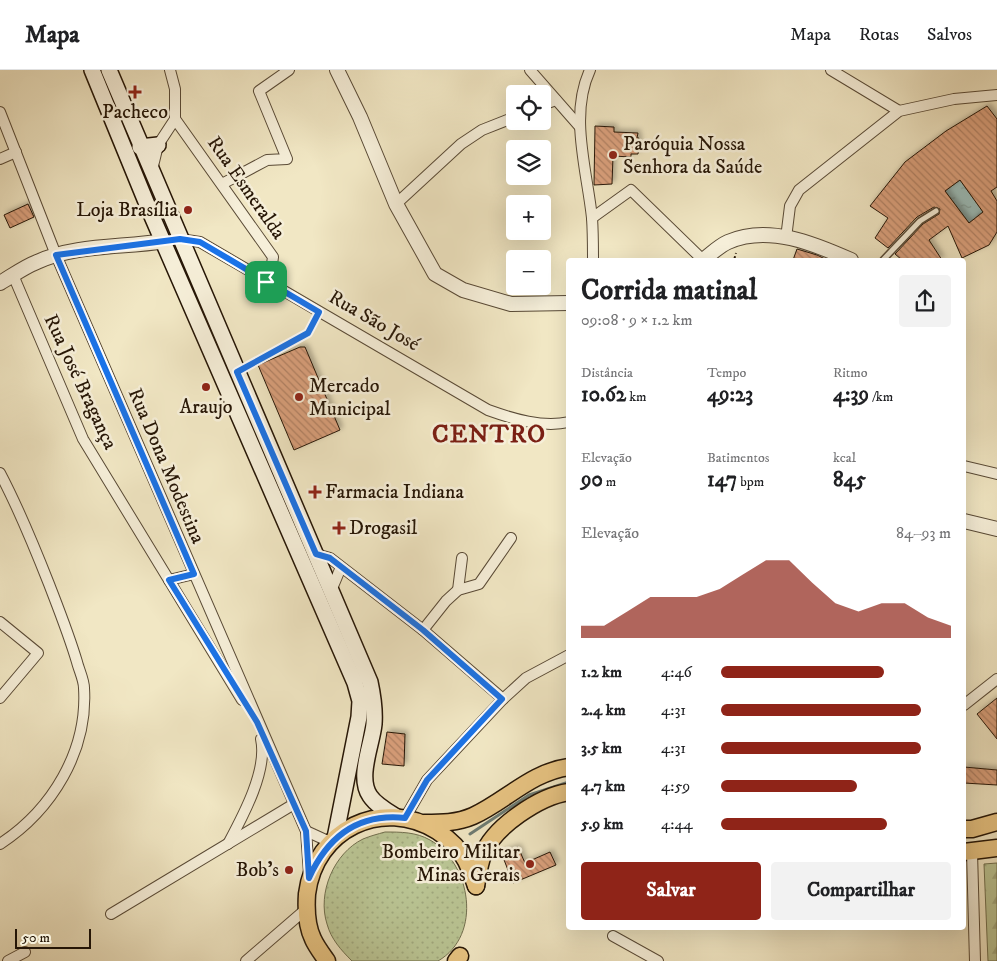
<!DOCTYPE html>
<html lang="pt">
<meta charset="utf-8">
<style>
:root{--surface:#fff;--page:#f2f2f2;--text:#202124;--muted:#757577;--line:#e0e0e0;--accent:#8f2418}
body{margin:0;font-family:"IM FELL DW Pica",serif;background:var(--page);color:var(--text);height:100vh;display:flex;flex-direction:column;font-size:19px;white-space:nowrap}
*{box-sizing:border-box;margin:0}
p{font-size:16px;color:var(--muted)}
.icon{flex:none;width:28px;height:28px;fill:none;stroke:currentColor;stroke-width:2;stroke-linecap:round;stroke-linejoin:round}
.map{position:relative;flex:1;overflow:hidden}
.sheet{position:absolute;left:566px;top:188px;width:400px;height:672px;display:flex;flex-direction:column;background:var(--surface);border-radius:5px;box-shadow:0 5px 20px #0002}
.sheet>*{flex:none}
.fabs{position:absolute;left:506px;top:15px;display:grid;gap:10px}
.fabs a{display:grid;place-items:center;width:45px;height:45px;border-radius:5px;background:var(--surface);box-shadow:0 5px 20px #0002;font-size:25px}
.scale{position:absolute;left:15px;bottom:12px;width:76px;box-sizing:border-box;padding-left:5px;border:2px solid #261606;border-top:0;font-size:14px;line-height:18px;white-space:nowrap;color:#261606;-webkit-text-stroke:4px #f6efd9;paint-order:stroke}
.pin{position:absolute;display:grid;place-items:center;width:42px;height:42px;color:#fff;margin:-21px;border-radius:10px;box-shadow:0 2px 8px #0006}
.round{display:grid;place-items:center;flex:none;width:52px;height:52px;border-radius:5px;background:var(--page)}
.overview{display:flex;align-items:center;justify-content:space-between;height:85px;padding:0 15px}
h1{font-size:28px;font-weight:700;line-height:38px}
.figures{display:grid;grid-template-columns:repeat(3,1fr);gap:8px;height:85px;padding:5px 15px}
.figures div{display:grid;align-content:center}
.figures b{font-size:21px;font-weight:700}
.figures small{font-size:14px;font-weight:400}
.figures p{font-size:14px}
.chart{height:140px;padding:10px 15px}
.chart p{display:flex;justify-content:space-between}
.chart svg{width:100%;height:90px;margin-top:5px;fill:var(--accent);opacity:.7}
.primary-button{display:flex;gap:10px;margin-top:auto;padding:10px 15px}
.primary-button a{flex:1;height:58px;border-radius:5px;background:var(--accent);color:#fff;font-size:20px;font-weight:700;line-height:58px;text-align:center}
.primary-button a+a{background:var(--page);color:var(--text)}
ul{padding:0 15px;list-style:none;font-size:16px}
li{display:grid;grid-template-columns:80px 60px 1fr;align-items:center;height:38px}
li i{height:12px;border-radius:6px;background:var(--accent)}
header{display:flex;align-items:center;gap:30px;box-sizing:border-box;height:70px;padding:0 25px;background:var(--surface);border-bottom:1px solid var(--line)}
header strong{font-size:24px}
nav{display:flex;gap:28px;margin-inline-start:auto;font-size:18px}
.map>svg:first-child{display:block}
.forest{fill:url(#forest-firs);stroke:#706e4d}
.park{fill:url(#park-dots);stroke:#706e4d}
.water{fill:url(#water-ripples);stroke:#6d7b73}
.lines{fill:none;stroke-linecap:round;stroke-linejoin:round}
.stream{stroke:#6d7b73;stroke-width:3}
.building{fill:url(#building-back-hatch);stroke:#261606;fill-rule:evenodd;filter:url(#shadow)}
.service-casing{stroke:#594a36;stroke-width:8}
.minor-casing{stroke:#594a36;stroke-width:12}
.tertiary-casing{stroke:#594a36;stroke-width:16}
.secondary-casing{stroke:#261606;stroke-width:18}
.primary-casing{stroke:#261606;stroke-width:19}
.path{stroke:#261606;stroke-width:2;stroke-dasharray:4 2.5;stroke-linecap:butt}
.service{stroke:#f6efd9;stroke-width:5}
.minor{stroke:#f6efd9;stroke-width:10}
.tertiary{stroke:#f6efd9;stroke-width:14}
.secondary{stroke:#f6efd9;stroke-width:15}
.primary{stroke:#e8c482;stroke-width:16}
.route-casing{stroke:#fff;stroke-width:10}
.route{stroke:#1a73e8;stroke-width:6}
.poi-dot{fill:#8f2418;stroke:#f6efd9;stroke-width:2}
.labels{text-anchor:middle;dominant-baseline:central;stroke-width:5;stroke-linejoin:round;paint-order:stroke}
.poi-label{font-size:20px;fill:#261606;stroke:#f6efd9;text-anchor:start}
.street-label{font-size:20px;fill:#261606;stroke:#f6efd9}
.district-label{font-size:25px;font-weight:bold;letter-spacing:1px;fill:#7a1f14;stroke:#f6efd9}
</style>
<header>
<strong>Mapa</strong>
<nav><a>Mapa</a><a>Rotas</a><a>Salvos</a></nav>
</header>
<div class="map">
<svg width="997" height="891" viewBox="0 0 997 891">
<defs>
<pattern id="forest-firs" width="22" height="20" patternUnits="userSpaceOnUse" patternTransform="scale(1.25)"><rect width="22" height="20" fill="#bac594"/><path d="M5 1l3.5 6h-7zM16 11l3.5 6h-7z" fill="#a0a87e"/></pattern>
<pattern id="park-dots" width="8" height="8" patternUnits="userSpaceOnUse" patternTransform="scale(1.25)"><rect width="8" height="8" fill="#bac594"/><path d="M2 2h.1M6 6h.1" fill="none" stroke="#a0a87e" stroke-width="1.8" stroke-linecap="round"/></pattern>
<pattern id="water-ripples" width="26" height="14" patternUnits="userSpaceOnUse" patternTransform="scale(1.25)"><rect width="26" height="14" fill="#9cbebb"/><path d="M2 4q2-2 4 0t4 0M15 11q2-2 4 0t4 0" fill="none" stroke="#86a39f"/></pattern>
<pattern id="building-back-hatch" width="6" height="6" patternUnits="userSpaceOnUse" patternTransform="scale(1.25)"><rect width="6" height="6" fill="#daa07c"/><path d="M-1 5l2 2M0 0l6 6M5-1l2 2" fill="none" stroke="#b18164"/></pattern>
<filter id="shadow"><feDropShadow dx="3" dy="-3" stdDeviation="2.5" flood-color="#0004"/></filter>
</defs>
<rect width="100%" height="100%" fill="#f1e7c4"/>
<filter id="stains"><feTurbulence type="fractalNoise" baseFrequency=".004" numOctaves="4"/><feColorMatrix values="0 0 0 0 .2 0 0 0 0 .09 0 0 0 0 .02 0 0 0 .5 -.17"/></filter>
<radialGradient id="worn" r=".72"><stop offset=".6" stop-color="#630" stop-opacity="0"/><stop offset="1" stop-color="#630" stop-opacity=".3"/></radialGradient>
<path class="forest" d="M997,793V891H988L984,794Z"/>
<path class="park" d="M385,762C401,762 416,762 430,770C471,793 483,865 438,891H352C341,880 331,869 327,854C317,823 334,783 363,769C370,766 378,764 385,762Z"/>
<path class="water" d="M960,110L983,142L969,153L945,121Z"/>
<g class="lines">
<path class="stream" d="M470,764L529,725L569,712"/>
</g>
<g class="building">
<path d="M987,36L997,49V117L991,121L997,131V162L989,175L962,188L948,156L929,170L942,190H902L895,184L923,154L939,144L940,139L934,137L917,147L888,178L875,168L888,148L870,136L905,92L946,61ZM960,110L983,142L969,153L945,121Z"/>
<path d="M595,56L614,57V62L638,63L637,68H639L638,84H631V87L613,86L612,114L594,115Z"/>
<path d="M28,134L34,147L10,158L4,145Z"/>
<path d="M797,179L817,185L827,190H793Z"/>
<path d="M300,277H305L340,360L294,380L258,295Z"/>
<path d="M997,628V669L977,644Z"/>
<path d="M387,662L405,664L404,696L382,694Z"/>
<path d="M964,697L997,700V715L964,713Z"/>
<path d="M518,777L525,793L550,782L556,795L513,813L501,782Z"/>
</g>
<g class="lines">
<defs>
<path id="service" d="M883,190L920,151L936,141"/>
<g id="minor">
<path d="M530,0L580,57"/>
<path d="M590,0C569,45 587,100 592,148C593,162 593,176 593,190"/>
<path d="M831,0L899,41"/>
<path d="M542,35L556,30"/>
<path d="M0,42L56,185L306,761L309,804"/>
<path d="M175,49L273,187L271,201L267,212"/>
<path d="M0,89L16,82"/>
<path d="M152,100L158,75L175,49V19L170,0"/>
<path d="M222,114L267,90L287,89L259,21L289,0"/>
<path d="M396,134L461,74L482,60L515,47"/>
<path d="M592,148L631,120L703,190"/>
<path d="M786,168L790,136L799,120L899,41L954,29L997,25"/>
<path d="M180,169L200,172L488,340C513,349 543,358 569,352"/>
<path d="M13,205L83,369L242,630"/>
<path d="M964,396L997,404"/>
<path d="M0,403C19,439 34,476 49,514C59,540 69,565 77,592C79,600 84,610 84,618C88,681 52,740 0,774"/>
<path d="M316,484L330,488L423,560L503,629"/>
<path d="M169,510L194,504"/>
<path d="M458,520L462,488"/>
<path d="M331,521L341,497"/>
<path d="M0,552L38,583L0,628"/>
<path d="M423,560L446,531L458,520L479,514L511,468"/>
<path d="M964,635L997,609"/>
<path d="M405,748L427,710L503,629L526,608L569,585"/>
<path d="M306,761L330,772"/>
<path d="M228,774C243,746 268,700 261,669"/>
<path d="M972,782L975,891"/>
<path d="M111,844L294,734"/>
<path d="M613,866L658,891"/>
<path d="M8,891L25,882"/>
<path d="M246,891L305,840"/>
</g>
<g id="tertiary">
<path d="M337,0L360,47L396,134L435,204L463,220L511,234L569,233"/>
<path d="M703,190C711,184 719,176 728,172C768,154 815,174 851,190"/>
<path d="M0,213C12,206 24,197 37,192C76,174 123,178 164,171"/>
<path d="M964,451L997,459"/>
</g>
<g id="secondary">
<path d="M92,0L151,144L355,613L360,631L359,647L335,768"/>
<path d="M109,0L370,612C373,626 375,640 374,654C372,675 357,707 370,726C376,735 387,741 397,747"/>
<path d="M140,77L158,75"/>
</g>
<g id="primary">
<path d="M424,753C441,753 457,753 473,746C506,731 531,702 569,697"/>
<path d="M964,759H972L997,752"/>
<path d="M964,782L997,778"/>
<path d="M476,816C478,806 479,795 483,785C493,757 540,726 569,722"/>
<path d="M327,891C322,884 316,876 313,869C306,855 306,839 307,824C315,759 382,727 437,761C448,768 460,779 466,791C470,799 473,808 476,816"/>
<path d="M456,891L460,886"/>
</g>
</defs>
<use href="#service" class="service-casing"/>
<use href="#minor" class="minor-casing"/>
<use href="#tertiary" class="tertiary-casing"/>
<use href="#secondary" class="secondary-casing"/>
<use href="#primary" class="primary-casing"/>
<g class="path">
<path d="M734,190L736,183"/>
<path d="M248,296L308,263L315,250"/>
</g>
<use href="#service" class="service"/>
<use href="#minor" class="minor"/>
<use href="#tertiary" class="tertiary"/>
<use href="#secondary" class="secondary"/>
<use href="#primary" class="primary"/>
</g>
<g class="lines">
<defs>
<path id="route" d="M180,169L200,172L319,242L308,263L237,302L316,484L330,488L423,560L502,629L427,710L405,748C358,743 328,766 309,808L306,761L257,652L169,510L194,504L56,185Z"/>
</defs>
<use href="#route" class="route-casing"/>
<use href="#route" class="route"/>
</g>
<g class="poi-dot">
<path d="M132.5 14.5h5v5h5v5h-5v5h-5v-5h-5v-5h5z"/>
<circle cx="613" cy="85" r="5"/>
<circle cx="188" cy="140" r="5"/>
<circle cx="206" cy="317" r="5"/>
<circle cx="299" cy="327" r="5"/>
<path d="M312.5 414.5h5v5h5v5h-5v5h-5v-5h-5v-5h5z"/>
<path d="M336.5 450.5h5v5h5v5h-5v5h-5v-5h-5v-5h5z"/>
<circle cx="530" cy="794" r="5"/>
<circle cx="289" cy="800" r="5"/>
</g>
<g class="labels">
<g class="poi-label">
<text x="135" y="42" text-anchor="middle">Pacheco</text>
<text x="623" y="74">Paróquia Nossa<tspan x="623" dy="23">Senhora da Saúde</tspan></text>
<text x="178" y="140" text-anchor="end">Loja Brasília</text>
<text x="309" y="316">Mercado<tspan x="309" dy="23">Municipal</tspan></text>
<text x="206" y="337" text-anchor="middle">Araujo</text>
<text x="325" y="422">Farmacia Indiana</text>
<text x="349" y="458">Drogasil</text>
<text x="520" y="782" text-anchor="end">Bombeiro Militar<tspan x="520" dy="23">Minas Gerais</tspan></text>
<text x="279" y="800" text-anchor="end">Bob's</text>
</g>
<g class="street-label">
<text transform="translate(246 118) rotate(55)">Rua Esmeralda</text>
<text transform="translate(374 251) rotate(30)">Rua São José</text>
<text transform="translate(80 312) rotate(65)">Rua José Bragança</text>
<text transform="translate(166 396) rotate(67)">Rua Dona Modestina</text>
</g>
<g class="district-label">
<text x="489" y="364">CENTRO</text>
</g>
</g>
<rect width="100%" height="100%" filter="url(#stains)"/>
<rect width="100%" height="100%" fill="url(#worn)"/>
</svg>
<div class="fabs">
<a><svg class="icon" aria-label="locate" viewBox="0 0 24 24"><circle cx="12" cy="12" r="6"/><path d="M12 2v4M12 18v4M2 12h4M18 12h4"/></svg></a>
<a><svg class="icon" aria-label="layers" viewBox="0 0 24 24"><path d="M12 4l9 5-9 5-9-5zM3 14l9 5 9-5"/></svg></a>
<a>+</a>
<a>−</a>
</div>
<div class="scale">50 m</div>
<div class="pin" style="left:266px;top:212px;background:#1e9e55"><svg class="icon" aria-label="arrive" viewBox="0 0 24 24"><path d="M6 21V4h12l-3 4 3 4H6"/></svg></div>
<section class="sheet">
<div class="overview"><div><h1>Corrida matinal</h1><p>09:08 · 9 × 1.2 km</p></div><a class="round"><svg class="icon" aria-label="share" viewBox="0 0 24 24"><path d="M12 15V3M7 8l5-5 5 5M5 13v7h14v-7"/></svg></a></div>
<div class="figures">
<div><p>Distância</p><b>10.62<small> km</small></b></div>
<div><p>Tempo</p><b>49:23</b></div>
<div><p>Ritmo</p><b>4:39<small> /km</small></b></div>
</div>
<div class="figures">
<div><p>Elevação</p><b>90<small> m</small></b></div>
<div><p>Batimentos</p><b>147<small> bpm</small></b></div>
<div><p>kcal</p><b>845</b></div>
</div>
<div class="chart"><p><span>Elevação</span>84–93 m</p>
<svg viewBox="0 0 160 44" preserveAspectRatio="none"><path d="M0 44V38L10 38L20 31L30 24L40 24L50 24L60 20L70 13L80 6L90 6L100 17L110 27L120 31L130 27L140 27L150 34L160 38V44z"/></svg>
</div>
<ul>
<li><b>1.2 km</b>4:46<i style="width:71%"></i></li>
<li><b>2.4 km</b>4:31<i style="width:87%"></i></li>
<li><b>3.5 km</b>4:31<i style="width:87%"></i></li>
<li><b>4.7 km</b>4:59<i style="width:59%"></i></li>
<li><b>5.9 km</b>4:44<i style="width:72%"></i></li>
</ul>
<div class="primary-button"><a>Salvar</a><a>Compartilhar</a></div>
</section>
</div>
